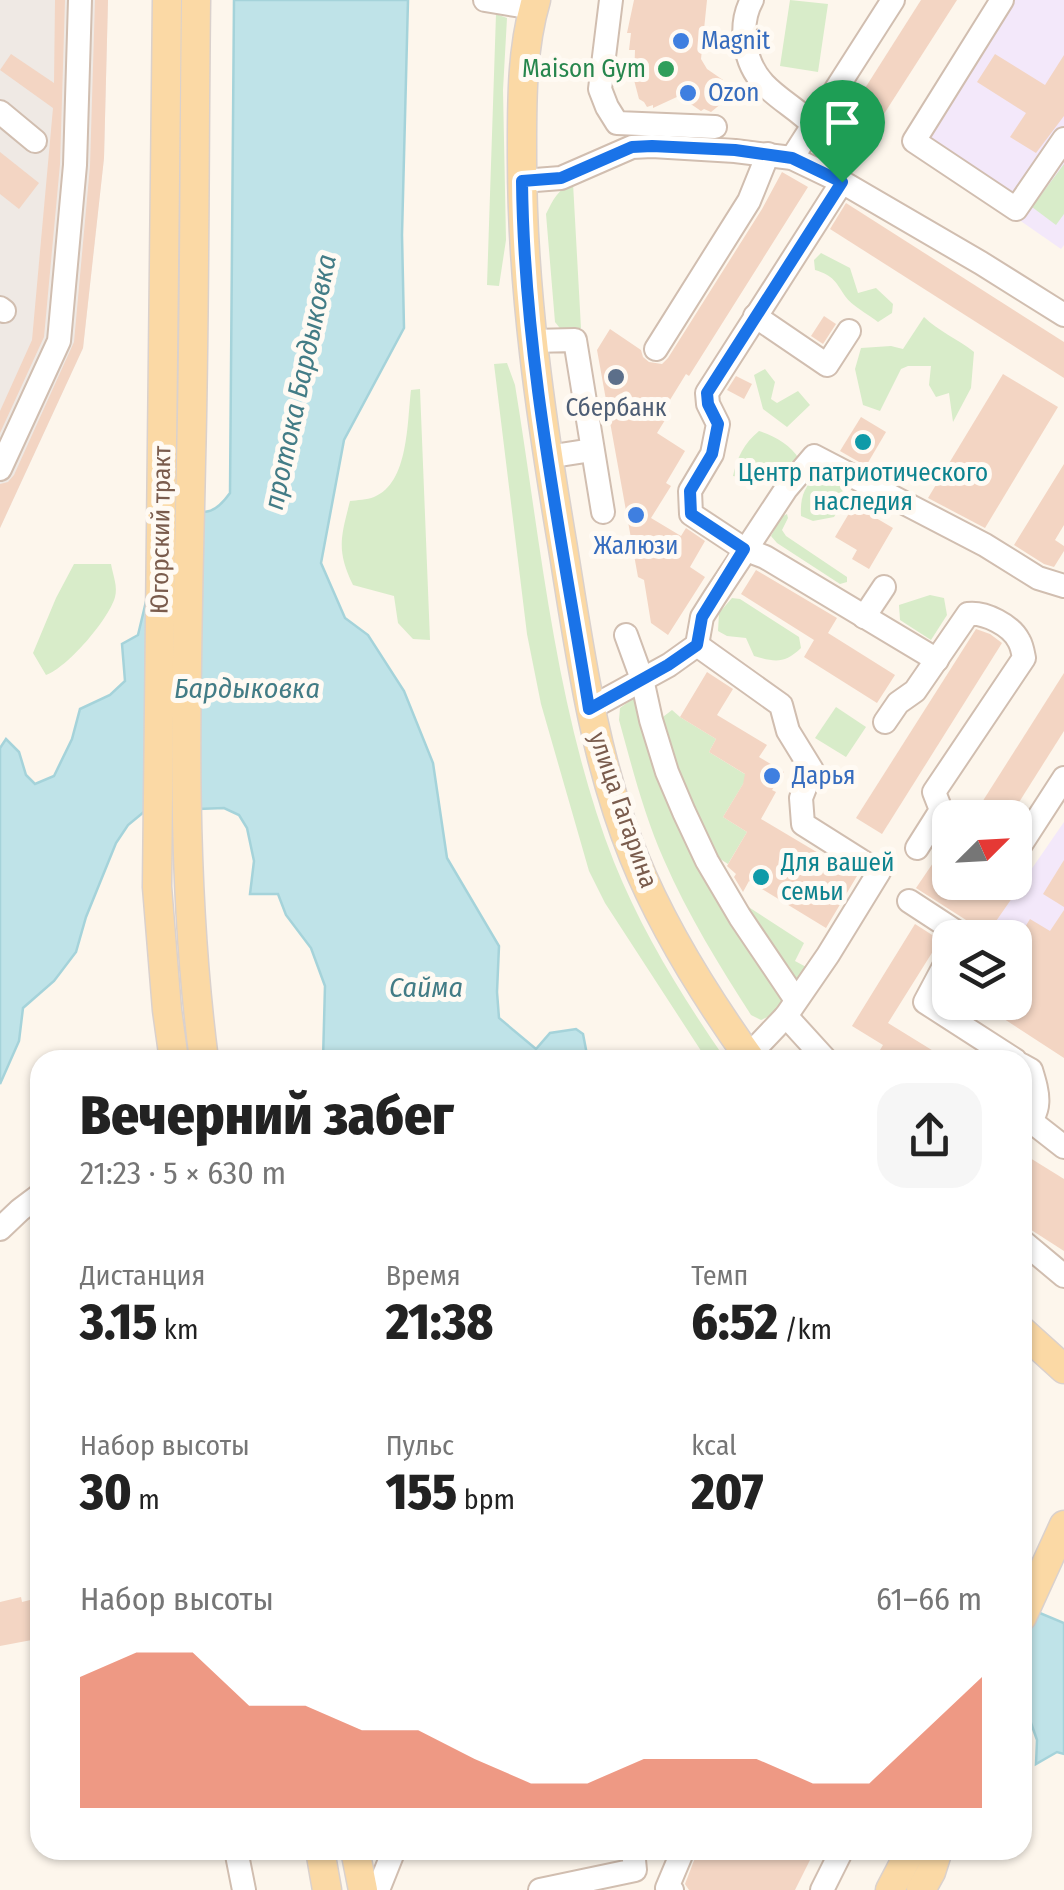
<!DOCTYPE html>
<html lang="ru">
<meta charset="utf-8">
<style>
:root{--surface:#fff;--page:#f6f6f6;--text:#222;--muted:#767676;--accent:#e76f51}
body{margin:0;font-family:"Fira Sans Condensed",sans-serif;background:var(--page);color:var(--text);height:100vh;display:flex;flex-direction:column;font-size:38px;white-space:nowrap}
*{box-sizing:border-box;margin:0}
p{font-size:32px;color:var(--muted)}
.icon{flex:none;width:55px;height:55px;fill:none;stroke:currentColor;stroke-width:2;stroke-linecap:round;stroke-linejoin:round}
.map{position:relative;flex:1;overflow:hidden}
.details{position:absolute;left:30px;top:1050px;width:1002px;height:810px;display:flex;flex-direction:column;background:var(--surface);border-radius:30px;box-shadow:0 2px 8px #0004}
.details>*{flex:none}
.needle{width:65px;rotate:66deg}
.tools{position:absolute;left:932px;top:800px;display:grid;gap:20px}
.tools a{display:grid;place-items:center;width:100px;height:100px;border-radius:20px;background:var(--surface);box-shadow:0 2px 8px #0004;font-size:50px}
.pin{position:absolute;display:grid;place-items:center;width:85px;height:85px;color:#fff;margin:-102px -42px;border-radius:50% 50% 50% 0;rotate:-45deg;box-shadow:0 0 10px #0007}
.pin .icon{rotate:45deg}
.round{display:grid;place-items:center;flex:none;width:105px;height:105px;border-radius:30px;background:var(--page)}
.overview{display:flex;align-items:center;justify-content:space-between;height:170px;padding:0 50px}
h1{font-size:55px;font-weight:800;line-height:75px}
.figures{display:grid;grid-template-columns:repeat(3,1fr);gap:15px;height:170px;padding:10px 50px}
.figures div{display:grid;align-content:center}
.figures b{font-size:50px;font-weight:800}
.figures small{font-size:28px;font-weight:400}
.figures p{font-size:28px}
.chart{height:280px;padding:20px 50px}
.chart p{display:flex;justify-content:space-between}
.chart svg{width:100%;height:180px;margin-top:10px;fill:var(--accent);opacity:.7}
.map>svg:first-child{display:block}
.industrial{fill:#efe9e4}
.education{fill:#f3e8fa}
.green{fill:#d8ecc9}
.water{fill:#bfe3e8;stroke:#a5d3da;stroke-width:2.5}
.building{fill:#f3d5c3}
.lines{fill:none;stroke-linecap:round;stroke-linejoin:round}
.minor-casing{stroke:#d1beb0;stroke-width:26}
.major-casing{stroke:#dad1cd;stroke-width:31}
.minor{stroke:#fff;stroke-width:22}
.major{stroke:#fbd9a5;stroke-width:28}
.route-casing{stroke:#fff;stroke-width:20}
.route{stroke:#1a73e8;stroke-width:12}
.shop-dot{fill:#3f7fe0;stroke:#fffaf3;stroke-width:4}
.leisure-dot{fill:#2e9e5b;stroke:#fffaf3;stroke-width:4}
.service-dot{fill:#5c6f8a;stroke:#fffaf3;stroke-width:4}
.culture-dot{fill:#0f9aa8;stroke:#fffaf3;stroke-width:4}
.labels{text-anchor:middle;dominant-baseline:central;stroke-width:10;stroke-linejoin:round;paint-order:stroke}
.shop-label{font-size:25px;fill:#366cbe;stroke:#fffaf3;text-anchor:start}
.leisure-label{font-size:25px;fill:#27864d;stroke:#fffaf3;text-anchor:end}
.service-label{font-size:25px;fill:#4e5e75;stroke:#fffaf3}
.culture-label{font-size:25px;fill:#0d838f;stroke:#fffaf3}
.street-label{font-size:25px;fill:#7a5c4d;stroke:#fffaf3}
.water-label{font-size:28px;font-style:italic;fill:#437c86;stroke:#fffaf3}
</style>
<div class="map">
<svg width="1064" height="1890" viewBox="0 0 1064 1890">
<rect width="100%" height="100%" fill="#fdf6ec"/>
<path class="industrial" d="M0,0H108L104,158L83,348L0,528Z"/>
<g class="education">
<path d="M995,0H1064V245L1061,249L907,142Z"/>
<path d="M1064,822V997L1015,965V938H997V919Z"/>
</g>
<g class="green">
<path d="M790,0L828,4L818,72L780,66Z"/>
<path d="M496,14L507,18L503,90L506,240L499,286L487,285Z"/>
<path d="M1064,164V214L1056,225L1032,207Z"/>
<path d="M573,183L581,328L563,332L555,322L546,214C553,200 558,189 573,183Z"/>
<path d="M821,253L850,268L858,293L876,288L893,304L892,313L878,322C868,314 852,306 845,296C835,281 834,276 815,270L814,260Z"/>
<path d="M924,317C938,331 958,339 974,352L971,388L953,422L949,393L936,397L929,385L931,366H908L901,369L880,411L863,405L855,369L861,348L891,346L903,349Z"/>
<path d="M507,363L515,385C541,543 555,711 614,862C642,932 683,998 726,1060H707L605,903L589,871L541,704L527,634L494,364Z"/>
<path d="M765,369L775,382L771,399L777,403L798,391L810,405L787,427L763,409L754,375Z"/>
<path d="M420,389L430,640L413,639L398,623L394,596L353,585C336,550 341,537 350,501C357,500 367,500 374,497C409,483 407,422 411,390Z"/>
<path d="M759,431C774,436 791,445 799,459L777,467L766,466L752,479L733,476C737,458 744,443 759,431Z"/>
<path d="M818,475L837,479L846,498L834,517L813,521L801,516C800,497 804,486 818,475Z"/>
<path d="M787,514L788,518L782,530L786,536L847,577V582L840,584L777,543L771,536L781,517Z"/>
<path d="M74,564H111C113,575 118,587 115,597C109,619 67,668 46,675L33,653L56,598Z"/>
<path d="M930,595L944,598L947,615L931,640L900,620L899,605Z"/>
<path d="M732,598L740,599L799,637L801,648C784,664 775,662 754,656L746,638L727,636L718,631L719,613Z"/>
<path d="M638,695L785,996L772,1015L761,1020L751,1015C719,965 688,915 664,860C644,815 632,767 619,720L620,708Z"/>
<path d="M836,707L866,727L846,757L815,738Z"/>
<path d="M672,710L680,717L716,739L709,752L748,776L723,817L747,832L728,864L711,853L674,774L659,720Z"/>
<path d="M747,906L804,943L795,961L808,968L795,991L745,910Z"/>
</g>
<g class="water">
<path d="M234,0H408L402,235L404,328L344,440L321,563L345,618L368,635L404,691L433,763L447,858L499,946L497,992L499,1018L536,1049L550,1033L576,1029L583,1034L588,1060H323L325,986L311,948L286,915L278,894H250L254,861L247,828L239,815L224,808L145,811L128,825L116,843L86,917L76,952L54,981L23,1008L19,1041L0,1084V748L6,739L19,752L26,775L35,784L54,776L72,739L80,709L110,695L125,681L122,644L138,635L153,572L176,511C204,512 212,518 230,493Z"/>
<path d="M1023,1606L1064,1623V1754L1057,1752L1036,1764L1037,1740L1031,1723L1023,1719Z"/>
</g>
<g class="building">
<path d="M55,0H65L60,164L44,337L0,433V411L32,340L53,108L0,70L11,54L54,83Z"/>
<path d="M95,0H108L104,158L83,348L0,528V484L8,482L14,475L74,342L90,166Z"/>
<path d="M634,0H707L701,59L707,69L723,80L721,84L728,88L722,103L711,112L704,109L701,111L679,96L653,108V105L647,107L644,102L639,99L634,80L635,50H629L631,33H627Z"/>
<path d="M921,0H957L866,142L841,126Z"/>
<path d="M995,54L1045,85L1064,55V116L1036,153L1010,137L1026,113L977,82Z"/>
<path d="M0,152L39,183L19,209L0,194Z"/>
<path d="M782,172L808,187L689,376L686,374L665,408L670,412L657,433L685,451L666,483L671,486L651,518L681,536L686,528L705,541L690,567L705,577L668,635L651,623L644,580L638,577L597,350L610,329L641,350L643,357L649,362L662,364L668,358L762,209Z"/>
<path d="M846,203L1064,342V378L830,229Z"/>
<path d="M824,316L836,324L823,344L811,336Z"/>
<path d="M1003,374L1058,407L985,528L928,498Z"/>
<path d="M736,376L752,384L744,399L727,390Z"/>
<path d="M861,417L886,432L866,466L840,451Z"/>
<path d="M1064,464V525L1055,540L1064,546V551L1054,567L1044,564L1014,545Z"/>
<path d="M854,505L893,528L869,569L852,559L857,550L835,537Z"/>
<path d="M756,570L837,618L828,633L895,675L877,703L804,657L814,640L741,594Z"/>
<path d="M976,629L990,634L1002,643L882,834L856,818Z"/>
<path d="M707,672L733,689L717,715L767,745L759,757L784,772L772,790L776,792L761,819L857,876L826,928L749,881L743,892L734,877L736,874L727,866L747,832L723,817L743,784L745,774L709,752L716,739L680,717Z"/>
<path d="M1064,673V731L1009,818H972Z"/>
<path d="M950,838V882H1010L1019,888L985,937L972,928L966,920L916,888Z"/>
<path d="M1064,860V907L1043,894Z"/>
<path d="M1064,910V1058L978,1002H1015V943L1030,919L1050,931Z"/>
<path d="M915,924L940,940L888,1023L948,1060H896L880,1050L883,1045L852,1026Z"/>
<path d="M1022,1153L1064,1179V1251L1022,1224Z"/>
<path d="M21,1597L22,1602L38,1598L40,1633L36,1634L37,1639L0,1646V1602Z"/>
<path d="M698,1850H815L795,1890H689L685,1884Z"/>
</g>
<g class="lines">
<defs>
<g id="minor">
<path d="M485,0L534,8"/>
<path d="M611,0L600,89L607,107L617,123L715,127"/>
<path d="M752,0C738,25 744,63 764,84C779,100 799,110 814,126"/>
<path d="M1002,0L914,141L1016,209L1064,139"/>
<path d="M0,112L35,141"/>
<path d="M792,158L893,0"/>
<path d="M522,181L561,178L632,147L652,146L735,151L792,158L842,182"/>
<path d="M0,308L4,311"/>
<path d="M755,316L827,365L849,331"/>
<path d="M532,341L575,340L603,512"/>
<path d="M656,349L749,201L768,154"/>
<path d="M547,457L592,450"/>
<path d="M0,469L59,341L75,165L80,0"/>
<path d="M864,617L884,587"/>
<path d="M626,635L642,679L651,720L667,772L684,812L707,861L740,917L796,1000"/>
<path d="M697,645L781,705L788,731L812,770L801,798L803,824L879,872L828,955L786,1016L748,1056"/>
<path d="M937,660L765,557L744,549L691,514L690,491L712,454L718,424L708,404L707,393L842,182L981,263L1064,315"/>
<path d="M589,709L669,665L697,645L702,617L714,598L786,489L814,456L985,545L1038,578L1064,586"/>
<path d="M885,722L898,703L915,691L968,614C985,612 1011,625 1019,641C1022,646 1023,653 1024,658L934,792L941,810L917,848"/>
<path d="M1015,847L1020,846L1064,778"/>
<path d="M909,901L958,933L959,938"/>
<path d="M950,955L925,1002L1015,1060"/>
<path d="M786,1016L826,1060"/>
<path d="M1022,1065L1031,1070C1038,1093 1044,1112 1022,1129"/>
<path d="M1032,1122L1064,1147"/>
<path d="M0,1229L20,1210L40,1195"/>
<path d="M1022,1241L1064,1276"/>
<path d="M236,1850L244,1890"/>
<path d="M378,1890L394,1850"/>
<path d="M540,1890L635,1870L633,1850"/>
<path d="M672,1890L667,1888L683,1850"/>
<path d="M822,1890L842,1850"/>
</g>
<g id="major">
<path d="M167,0L157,887L167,1010L174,1060"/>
<path d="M196,0C194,154 195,308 191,462C187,661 178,862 204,1060"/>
<path d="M536,0C521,50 522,106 522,158C522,290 541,419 563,548C580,653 594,758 634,857C663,929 706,997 751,1060"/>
<path d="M1022,1331L1064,1369"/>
<path d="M1022,1617L1064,1525"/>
<path d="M320,1850L327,1890"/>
<path d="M355,1850L363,1890"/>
<path d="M890,1890L911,1850"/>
<path d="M921,1890L931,1872L938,1850"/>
</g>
</defs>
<use href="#minor" class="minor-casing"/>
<use href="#major" class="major-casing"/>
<use href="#minor" class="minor"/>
<use href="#major" class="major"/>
</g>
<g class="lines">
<defs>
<path id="route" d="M652,146L735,150L792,158L842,182L707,393L708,404L718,424L712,454L690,491L691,514L744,549L702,617L697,645L668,665L589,709C561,534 524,359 522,181L561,178L632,147Z"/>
</defs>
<use href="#route" class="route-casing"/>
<use href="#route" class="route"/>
</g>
<g class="shop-dot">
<circle cx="681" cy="41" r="10"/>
<circle cx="688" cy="93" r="10"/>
<circle cx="636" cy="515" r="10"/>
<circle cx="772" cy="776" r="10"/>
</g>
<circle class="leisure-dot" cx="666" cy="69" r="10"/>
<circle class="service-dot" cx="616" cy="377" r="10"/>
<g class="culture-dot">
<circle cx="863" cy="442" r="10"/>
<circle cx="761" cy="877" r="10"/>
</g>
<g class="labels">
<g class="shop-label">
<text x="701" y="41">Magnit</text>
<text x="708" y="93">Ozon</text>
<text x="636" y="546" text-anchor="middle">Жалюзи</text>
<text x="792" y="776">Дарья</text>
</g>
<g class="leisure-label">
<text x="646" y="69">Maison Gym</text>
</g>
<g class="service-label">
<text x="616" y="408">Сбербанк</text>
</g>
<g class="culture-label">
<text x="863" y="473">Центр патриотического<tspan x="863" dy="29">наследия</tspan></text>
<text x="781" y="863" text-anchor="start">Для вашей<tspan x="781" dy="29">семьи</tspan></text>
</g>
<g class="street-label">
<text transform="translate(161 530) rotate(-89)">Югорский тракт</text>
<text transform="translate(623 810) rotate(71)">улица Гагарина</text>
</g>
<g class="water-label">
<text transform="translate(300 382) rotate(-78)">протока Бардыковка</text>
<text x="247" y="688">Бардыковка</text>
<text x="426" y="987">Сайма</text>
</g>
</g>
</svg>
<div class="tools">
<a><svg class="needle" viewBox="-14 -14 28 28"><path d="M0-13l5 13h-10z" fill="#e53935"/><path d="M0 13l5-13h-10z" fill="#767676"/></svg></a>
<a><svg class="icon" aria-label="layers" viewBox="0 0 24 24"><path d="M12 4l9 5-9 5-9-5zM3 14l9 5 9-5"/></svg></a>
</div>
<div class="pin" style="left:842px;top:182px;background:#1e9e55"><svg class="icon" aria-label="arrive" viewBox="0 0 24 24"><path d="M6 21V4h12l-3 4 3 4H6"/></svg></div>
<section class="details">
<div class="overview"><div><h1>Вечерний забег</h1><p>21:23 · 5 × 630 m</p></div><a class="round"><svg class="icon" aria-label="share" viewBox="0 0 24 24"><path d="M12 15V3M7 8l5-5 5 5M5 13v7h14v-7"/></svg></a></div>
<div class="figures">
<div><p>Дистанция</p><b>3.15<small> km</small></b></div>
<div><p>Время</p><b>21:38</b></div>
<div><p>Темп</p><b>6:52<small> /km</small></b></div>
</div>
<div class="figures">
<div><p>Набор высоты</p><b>30<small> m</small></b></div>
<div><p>Пульс</p><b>155<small> bpm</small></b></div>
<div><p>kcal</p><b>207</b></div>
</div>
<div class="chart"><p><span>Набор высоты</span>61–66 m</p>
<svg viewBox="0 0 160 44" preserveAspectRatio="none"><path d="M0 44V12L10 6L20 6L30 19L40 19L50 25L60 25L70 32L80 38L90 38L100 32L110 32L120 32L130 38L140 38L150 25L160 12V44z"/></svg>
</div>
</section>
</div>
